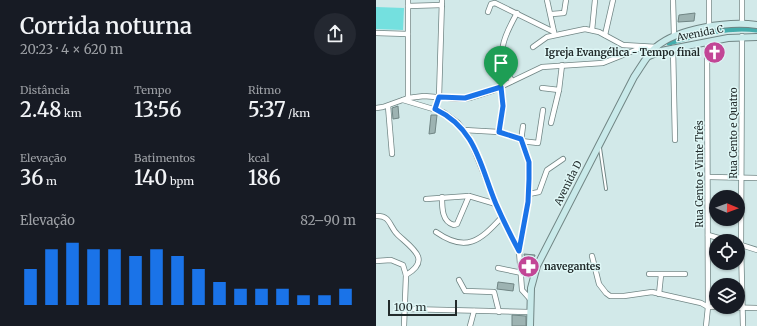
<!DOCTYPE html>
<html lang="pt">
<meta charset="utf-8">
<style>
:root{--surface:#171b24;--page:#242831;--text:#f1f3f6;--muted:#9ea1a6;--accent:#1a73e8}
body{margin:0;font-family:Merriweather,serif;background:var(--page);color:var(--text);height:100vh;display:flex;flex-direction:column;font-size:15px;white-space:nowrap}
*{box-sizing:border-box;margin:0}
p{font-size:13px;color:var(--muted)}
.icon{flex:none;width:22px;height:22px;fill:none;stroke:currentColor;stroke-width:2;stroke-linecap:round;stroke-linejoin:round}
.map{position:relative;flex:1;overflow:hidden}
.details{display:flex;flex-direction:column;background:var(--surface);width:376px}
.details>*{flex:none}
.needle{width:26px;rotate:91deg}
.fabs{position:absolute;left:333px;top:190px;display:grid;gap:8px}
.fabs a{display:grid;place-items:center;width:36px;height:36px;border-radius:50%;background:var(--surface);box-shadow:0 1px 3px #0004;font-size:20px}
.scale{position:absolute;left:12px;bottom:10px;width:69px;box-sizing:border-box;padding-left:4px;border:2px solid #222b2b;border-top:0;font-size:11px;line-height:14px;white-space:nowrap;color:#222b2b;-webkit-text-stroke:3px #dff7f6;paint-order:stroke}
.pin{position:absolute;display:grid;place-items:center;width:34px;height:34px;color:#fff;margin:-41px -17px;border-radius:50% 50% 50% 0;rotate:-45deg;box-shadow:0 0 4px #0007}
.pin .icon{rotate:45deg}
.round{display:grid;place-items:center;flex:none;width:42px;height:42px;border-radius:21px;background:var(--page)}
.headline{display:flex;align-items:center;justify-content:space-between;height:68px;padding:0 20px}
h1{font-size:22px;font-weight:600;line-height:30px}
.figures{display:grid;grid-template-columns:repeat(3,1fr);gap:6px;height:68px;padding:4px 20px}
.figures div{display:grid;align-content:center}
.figures b{font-size:20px;font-weight:600}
.figures small{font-size:11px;font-weight:400}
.figures p{font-size:11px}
.chart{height:112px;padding:8px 20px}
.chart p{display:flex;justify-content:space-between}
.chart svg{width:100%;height:72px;margin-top:4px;stroke:var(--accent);stroke-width:6}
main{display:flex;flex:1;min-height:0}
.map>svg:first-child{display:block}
.green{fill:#74e0df}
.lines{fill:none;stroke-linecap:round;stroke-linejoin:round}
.canal{stroke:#44adac;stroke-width:5}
.building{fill:#9db3b2;stroke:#708584}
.lane-casing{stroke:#718685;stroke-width:4}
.street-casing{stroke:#718685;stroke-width:6}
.secondary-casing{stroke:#718685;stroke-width:8}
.lane{stroke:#fff;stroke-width:2}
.street{stroke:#fff;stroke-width:4.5}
.secondary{stroke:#c9eaea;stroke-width:6}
.route-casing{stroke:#fff;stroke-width:8}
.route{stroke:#1a73e8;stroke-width:5}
.labels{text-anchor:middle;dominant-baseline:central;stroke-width:3;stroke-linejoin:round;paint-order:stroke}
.street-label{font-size:10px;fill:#222b2b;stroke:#dff7f6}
.poi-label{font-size:10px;font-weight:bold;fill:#222b2b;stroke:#dff7f6;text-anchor:end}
</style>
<main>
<section class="details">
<div class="headline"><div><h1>Corrida noturna</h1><p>20:23 · 4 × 620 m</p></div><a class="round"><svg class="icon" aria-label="share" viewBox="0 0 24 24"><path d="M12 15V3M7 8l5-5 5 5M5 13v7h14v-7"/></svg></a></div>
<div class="figures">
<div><p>Distância</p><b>2.48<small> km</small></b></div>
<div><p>Tempo</p><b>13:56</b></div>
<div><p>Ritmo</p><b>5:37<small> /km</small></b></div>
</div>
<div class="figures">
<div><p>Elevação</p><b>36<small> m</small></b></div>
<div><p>Batimentos</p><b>140<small> bpm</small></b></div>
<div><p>kcal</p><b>186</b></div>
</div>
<div class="chart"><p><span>Elevação</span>82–90 m</p>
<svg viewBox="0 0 160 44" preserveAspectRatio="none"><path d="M5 44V22M15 44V10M25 44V6M35 44V10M45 44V10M55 44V14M65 44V10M75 44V14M85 44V22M95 44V30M105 44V34M115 44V34M125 44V34M135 44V38M145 44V38M155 44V34"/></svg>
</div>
</section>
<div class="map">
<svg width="381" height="326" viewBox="0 0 381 326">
<rect width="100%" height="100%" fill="#d2e9e9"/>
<path class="green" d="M0,7L28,8L27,30L0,29Z"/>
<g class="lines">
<path class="canal" d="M293,43C321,35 351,26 381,30"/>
</g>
<g class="building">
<path d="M319,13L318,21L302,22L303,15Z"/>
<path d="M22,106L23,118L17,119L16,108Z"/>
<path d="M55,115H61L59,133L53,134Z"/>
<path d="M148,254L159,255L153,278Z"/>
<path d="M122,282L138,284L137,291L121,289Z"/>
<path d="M136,315L150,316V326H136Z"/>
</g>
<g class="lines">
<defs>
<path id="lane" d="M224,148L230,189"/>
<g id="street">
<path d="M171,0L178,32"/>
<path d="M297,0L298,36"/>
<path d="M333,0V27"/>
<path d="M366,0V23"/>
<path d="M32,6L66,5"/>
<path d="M112,12L115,4L119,3L178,32V34"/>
<path d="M176,14L188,13L190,0"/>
<path d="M216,30L219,0"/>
<path d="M0,33L32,34"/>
<path d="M229,35L237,0"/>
<path d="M366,36L365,245L367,326"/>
<path d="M157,47L171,37L209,29L223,32L247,45L281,47"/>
<path d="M297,48L299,140"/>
<path d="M136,81C119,54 127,38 141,13"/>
<path d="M166,88L183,90"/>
<path d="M32,99V0"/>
<path d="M27,100L67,112L82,123L93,137L120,204L143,251L146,290L154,299"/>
<path d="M12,106L16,154"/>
<path d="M0,108L7,107L32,98L48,96L83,99L94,98L116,91L166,67L227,63L267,47"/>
<path d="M59,109L63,97L66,0"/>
<path d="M175,123L183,90L186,65"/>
<path d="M88,130L123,132L145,139"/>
<path d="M123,132L127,106L125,87"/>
<path d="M145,141L162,143L167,110"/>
<path d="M333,177L381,178"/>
<path d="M153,194L163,192L171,170L187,159"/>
<path d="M66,197C66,208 66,222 78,225L81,224L93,196"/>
<path d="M50,199L93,196L120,204"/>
<path d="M0,216C15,215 13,227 22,235C36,248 56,260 30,275"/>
<path d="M60,232C90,253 104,241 126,217"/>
<path d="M332,235L353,241"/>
<path d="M362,244L381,250"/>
<path d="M143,251L152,203L153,179V162L145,141L147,126"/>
<path d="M216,256L223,284L230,293L234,296H248L276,292L325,303L332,307H340"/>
<path d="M0,261L15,260L27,265L30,275L28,326"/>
<path d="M122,268L146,273"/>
<path d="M273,274H309"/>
<path d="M83,280L89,291L118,292L123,312"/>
<path d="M283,294L285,275"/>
<path d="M341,307L381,308"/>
<path d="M29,309L153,312"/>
<path d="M94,326L98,311"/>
<path d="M330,326L332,307L331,42"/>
</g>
<g id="secondary">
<path d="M273,56L285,51L352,38L381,37"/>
<path d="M154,326L155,288L161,266L258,77C265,67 271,55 280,47C302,28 353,21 381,25"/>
</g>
</defs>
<use href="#lane" class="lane-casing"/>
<use href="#street" class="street-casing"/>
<use href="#secondary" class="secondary-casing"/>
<use href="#lane" class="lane"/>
<use href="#street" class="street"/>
<use href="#secondary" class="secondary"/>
</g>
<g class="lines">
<defs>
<path id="route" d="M125,87L127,106L123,132L145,139L153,162V179L152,202L143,251C135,236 127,220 120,204C104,166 101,129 59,109L63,97L89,98Z"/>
</defs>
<use href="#route" class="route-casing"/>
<use href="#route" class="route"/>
</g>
<defs>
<symbol id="church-disc" viewBox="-11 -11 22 22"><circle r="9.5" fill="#c24696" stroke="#dff7f6"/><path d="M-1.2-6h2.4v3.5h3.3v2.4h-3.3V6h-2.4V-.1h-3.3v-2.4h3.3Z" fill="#fff"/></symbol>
<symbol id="pharmacy-disc" viewBox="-11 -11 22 22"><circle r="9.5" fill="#c24696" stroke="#dff7f6"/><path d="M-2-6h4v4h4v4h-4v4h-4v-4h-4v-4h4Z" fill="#fff"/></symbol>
</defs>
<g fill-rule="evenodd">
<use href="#church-disc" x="326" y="40" width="25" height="25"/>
<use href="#pharmacy-disc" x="140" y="254" width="25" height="25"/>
</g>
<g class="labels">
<g class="street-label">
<text transform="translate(324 33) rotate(-11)">Avenida C</text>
<text transform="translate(357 133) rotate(-90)">Rua Cento e Quatro</text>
<text transform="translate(323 174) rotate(-90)">Rua Cento e Vinte Três</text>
<text transform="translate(192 183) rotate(-63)">Avenida D</text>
</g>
<g class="poi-label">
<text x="324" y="52">Igreja Evangélica - Tempo final</text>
<text x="168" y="266" text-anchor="start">navegantes</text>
</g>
</g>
</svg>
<div class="fabs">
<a><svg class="needle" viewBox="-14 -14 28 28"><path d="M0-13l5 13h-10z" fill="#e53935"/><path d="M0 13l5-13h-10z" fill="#9ea1a6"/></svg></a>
<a><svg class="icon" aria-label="locate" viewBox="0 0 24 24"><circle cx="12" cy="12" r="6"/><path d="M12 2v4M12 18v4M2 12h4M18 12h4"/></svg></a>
<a><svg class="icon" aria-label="layers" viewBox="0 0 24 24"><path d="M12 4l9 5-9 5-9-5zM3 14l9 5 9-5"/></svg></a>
</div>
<div class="scale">100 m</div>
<div class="pin" style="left:125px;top:87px;background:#1e9e55"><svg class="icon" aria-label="arrive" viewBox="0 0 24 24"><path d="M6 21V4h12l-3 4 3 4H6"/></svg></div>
</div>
</main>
